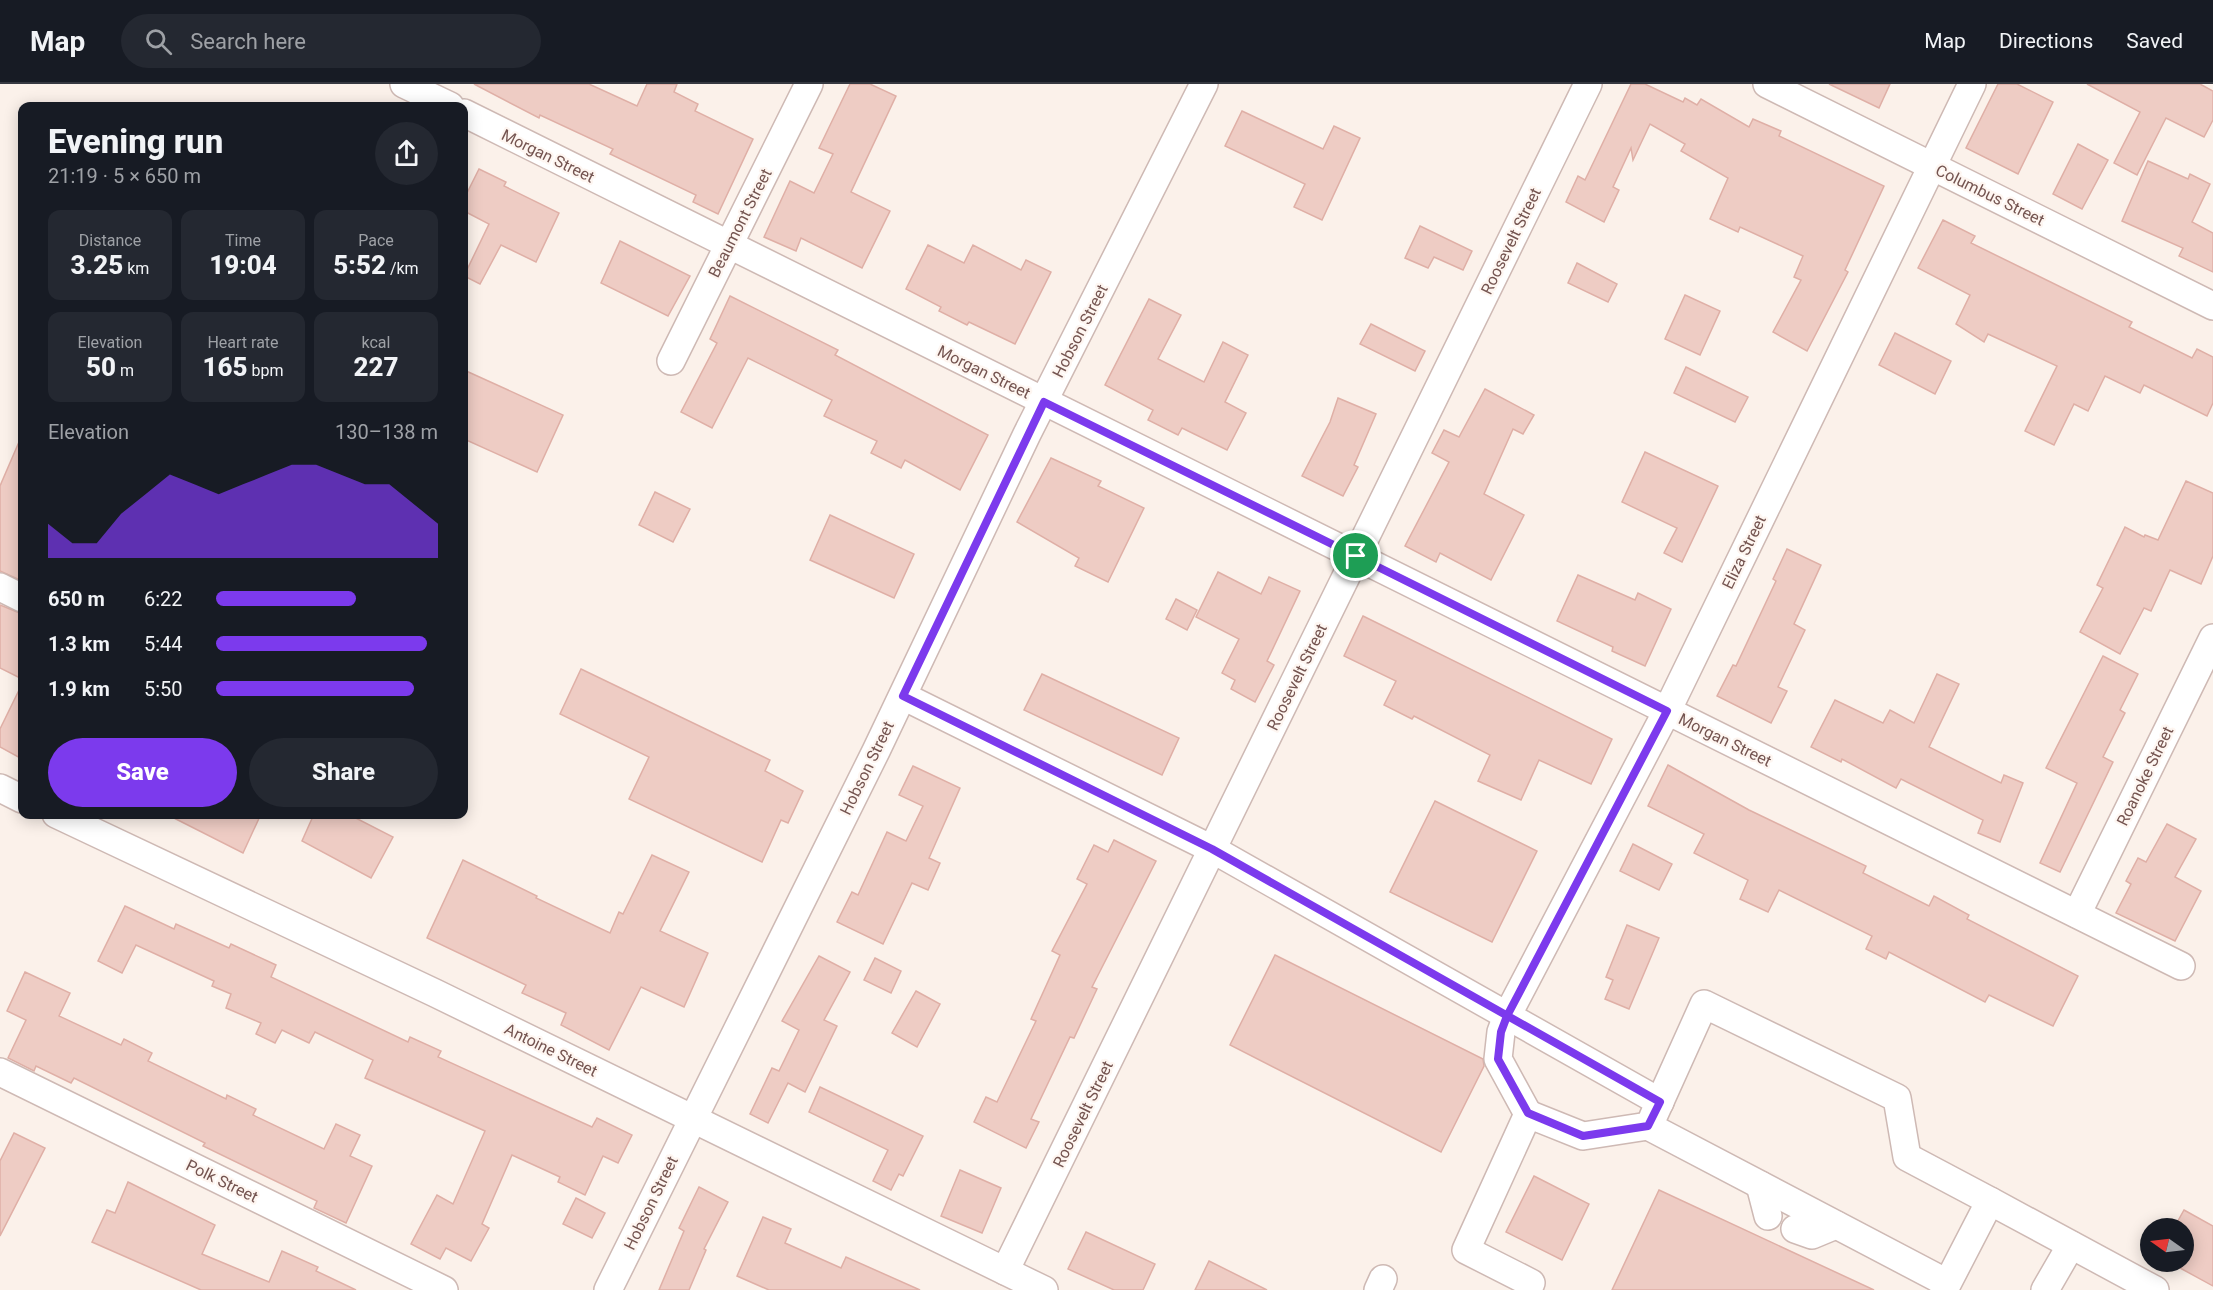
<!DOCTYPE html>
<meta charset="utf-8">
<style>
:root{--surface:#171b24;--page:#242831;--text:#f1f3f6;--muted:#9ea1a6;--line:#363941;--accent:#7c3aed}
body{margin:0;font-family:Roboto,sans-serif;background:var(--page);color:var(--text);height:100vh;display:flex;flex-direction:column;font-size:22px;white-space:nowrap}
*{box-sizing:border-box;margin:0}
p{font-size:20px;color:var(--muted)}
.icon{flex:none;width:33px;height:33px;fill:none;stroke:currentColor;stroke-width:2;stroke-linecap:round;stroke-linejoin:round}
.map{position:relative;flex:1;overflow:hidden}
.panel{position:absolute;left:18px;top:18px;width:450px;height:717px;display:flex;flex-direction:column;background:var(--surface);border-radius:12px;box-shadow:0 3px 15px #0003}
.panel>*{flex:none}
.needle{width:39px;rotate:284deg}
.buttons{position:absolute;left:2140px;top:1134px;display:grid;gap:12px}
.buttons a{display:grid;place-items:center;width:54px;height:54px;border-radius:50%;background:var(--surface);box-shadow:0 3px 15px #0003;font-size:30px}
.pin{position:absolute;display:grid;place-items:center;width:51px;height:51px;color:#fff;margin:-26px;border:3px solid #fff;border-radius:50%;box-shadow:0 2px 6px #0007}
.round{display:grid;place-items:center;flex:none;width:63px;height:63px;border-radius:32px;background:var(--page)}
.head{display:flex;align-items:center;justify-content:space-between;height:102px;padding:0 30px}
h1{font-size:33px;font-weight:800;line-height:45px}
.metrics{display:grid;grid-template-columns:repeat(3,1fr);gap:9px;height:102px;padding:6px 30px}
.metrics div{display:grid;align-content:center;border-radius:12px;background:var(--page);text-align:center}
.metrics b{font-size:26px;font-weight:800}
.metrics small{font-size:16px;font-weight:400}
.metrics p{font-size:16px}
.chart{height:168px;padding:12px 30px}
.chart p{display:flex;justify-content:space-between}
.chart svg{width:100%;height:108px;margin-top:6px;fill:var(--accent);opacity:.7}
.primary-button{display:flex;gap:12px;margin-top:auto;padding:12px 30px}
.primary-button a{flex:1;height:69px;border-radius:36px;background:var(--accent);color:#fff;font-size:24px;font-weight:800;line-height:69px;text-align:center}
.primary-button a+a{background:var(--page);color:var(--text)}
ul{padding:0 30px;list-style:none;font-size:20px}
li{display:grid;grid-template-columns:96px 72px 1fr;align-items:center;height:45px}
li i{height:15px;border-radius:8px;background:var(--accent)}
header{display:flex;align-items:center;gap:36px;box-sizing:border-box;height:84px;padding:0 30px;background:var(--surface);border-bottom:2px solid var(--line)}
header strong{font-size:28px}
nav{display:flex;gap:33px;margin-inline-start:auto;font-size:21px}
.search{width:420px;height:54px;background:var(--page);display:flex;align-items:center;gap:15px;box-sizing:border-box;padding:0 21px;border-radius:33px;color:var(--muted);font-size:22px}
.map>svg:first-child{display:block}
.building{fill:#eeccc4;stroke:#dfafa6;stroke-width:1.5}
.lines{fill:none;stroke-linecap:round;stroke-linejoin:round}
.minor-casing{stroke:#ceb9b4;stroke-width:30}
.minor{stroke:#fff;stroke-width:27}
.route-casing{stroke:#fff;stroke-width:12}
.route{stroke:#7c3aed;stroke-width:8}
.labels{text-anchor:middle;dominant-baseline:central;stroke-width:4.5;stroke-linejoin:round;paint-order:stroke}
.street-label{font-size:16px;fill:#745450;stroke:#fef6f1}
</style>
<header>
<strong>Map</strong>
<div class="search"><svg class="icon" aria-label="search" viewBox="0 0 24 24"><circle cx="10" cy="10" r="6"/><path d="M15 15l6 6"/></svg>Search here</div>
<nav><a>Map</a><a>Directions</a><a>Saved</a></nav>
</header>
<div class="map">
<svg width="2213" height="1206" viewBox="0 0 2213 1206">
<rect width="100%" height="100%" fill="#fbf1ea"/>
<g class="building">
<path d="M474,0H589L637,22L647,0H677L674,8L698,20L695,27L753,55L718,130L693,118L696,111L610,70L613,65L540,31L539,34Z"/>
<path d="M850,0H870L896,12L851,108L890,127L862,184L801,154L796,167L764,153L790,97L814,109L833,70L819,64Z"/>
<path d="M1631,0H1645L1683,18L1685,14L1697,21L1701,15L1749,43L1753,35L1781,47L1779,52L1884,102L1845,186L1848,188L1807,267L1773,248L1801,196L1794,193L1803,172L1740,143L1738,148L1710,135L1728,94L1681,67L1685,60L1650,40L1633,76L1631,64L1613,103L1619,106L1604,138L1566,118L1578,92L1585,96Z"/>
<path d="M1829,0H1890L1879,24Z"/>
<path d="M1998,0H2017L2053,18L2018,90L1966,64Z"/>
<path d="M2087,0H2200L2213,7V36L2204,53L2166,34L2137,91L2114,79L2140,28Z"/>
<path d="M1242,27L1323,65L1334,42L1360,54L1322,136L1294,123L1305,100L1225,62Z"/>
<path d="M2078,60L2108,76L2082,125L2053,110Z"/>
<path d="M2148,77L2188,95L2190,90L2210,100L2192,138L2213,149V188L2179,172L2183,164L2122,137Z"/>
<path d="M479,85L506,98L504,102L559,129L536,178L501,161L480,200L464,192L489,140L464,127V115Z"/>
<path d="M1943,136L1975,152L1971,159L2132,238L2129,243L2192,274L2197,265L2213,273V319L2207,332L2144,301L2140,309L2105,292L2088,327L2074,320L2054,361L2025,347L2057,282L1988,250L1984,258L1956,240L1970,211L1918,184Z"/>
<path d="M1420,142L1472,167L1463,186L1434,173L1428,184L1405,174Z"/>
<path d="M620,157L690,192L668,232L601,199Z"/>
<path d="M928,161L964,179L973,161L1021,186L1026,176L1051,188L1015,260L969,238L967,241L939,227L941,223L906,205Z"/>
<path d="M1577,179L1617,200L1608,218L1568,199Z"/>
<path d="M1685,211L1720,227L1700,271L1665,255Z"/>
<path d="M730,212L838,266L835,271L988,351L960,406L905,376L901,384L871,369L877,357L824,332L832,316L748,274L712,344L681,328L717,259L710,255Z"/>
<path d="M1149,215L1181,231L1158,275L1204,298L1223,258L1248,271L1225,318L1246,329L1227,366L1182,344L1178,351L1148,336L1153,326L1105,301Z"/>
<path d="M1371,240L1425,267L1415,287L1360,260Z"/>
<path d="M1895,249L1951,277L1935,310L1879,281Z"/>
<path d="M1686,283L1748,313L1735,338L1674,309Z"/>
<path d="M464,286L563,331L537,388L464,355Z"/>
<path d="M1485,305L1534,331L1523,350L1513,345L1484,410L1524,431L1491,496L1440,469L1436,478L1405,462L1449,378L1432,369L1444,346L1459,353Z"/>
<path d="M1338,314L1376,330L1354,381L1358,383L1343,412L1302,392L1330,338Z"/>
<path d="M22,351V497L0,487V402Z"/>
<path d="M1645,368L1718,402L1682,478L1664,469L1677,444L1622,418Z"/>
<path d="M1051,374L1101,397L1098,402L1144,424L1108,498L1075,482L1079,474L1017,438Z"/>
<path d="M2186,397L2213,409V472L2201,500L2170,486L2151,527L2144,524L2120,570L2080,548L2103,504L2097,501L2125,443L2144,453L2145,451L2158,456Z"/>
<path d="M655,408L690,425L673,458L639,441Z"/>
<path d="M830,431L914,470L894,514L810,476Z"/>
<path d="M1787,465L1821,481L1794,540L1805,546L1778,603L1787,607L1771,639L1717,612L1733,581L1736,582L1776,497L1773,495Z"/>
<path d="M1218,488L1261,510L1269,493L1300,507L1267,577L1274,581L1255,618L1231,605L1235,596L1222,589L1239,555L1196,533Z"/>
<path d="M1578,491L1635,516L1638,509L1671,525L1645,582L1612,567L1613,563L1557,537Z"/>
<path d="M1176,515L1197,526L1187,546L1166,535Z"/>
<path d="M0,521L22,530V595L0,584Z"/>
<path d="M1363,532L1612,655L1591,700L1539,676L1521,716L1478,697L1490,671L1414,632L1412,635L1384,621L1396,597L1344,572Z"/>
<path d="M2103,572L2138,590L2120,626L2125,629L2103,673L2113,678L2060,788L2040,779L2077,699L2046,684Z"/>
<path d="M581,585L770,676L765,687L803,707L788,739L781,736L762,778L629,715L649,673L560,630Z"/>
<path d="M1042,590L1179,654L1162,691L1024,626Z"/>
<path d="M1937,590L1959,600L1929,663L2001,699L2004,691L2023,699L2000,758L1978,749L1983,736L1901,695L1896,704L1842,675L1841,678L1811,663L1835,616L1883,639L1890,626L1914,639Z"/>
<path d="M22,600V675L0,663V645Z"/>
<path d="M1668,681L1749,726L1866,782L1863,789L1929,822L1934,812L1969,831L1967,835L2078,892L2053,942L1989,911L1985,918L1889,868L1886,875L1866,865L1872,852L1779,806L1768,828L1740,815L1748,796L1694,769L1704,750L1648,722Z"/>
<path d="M913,682L960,704L929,774L940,779L928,806L912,799L883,860L837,838L852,808L858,811L887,748L906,757L923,722L899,711Z"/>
<path d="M1435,717L1537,767L1492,858L1390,808Z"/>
<path d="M166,730H261L243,769Z"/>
<path d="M314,730H348L393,753L371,794L302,757Z"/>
<path d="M2167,740L2196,755L2175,793L2201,807L2175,857L2116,829L2131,800L2126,797L2138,774L2146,778Z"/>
<path d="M1114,756L1156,777L1092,903L1097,905L1074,954L1070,953L1031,1035L1039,1038L1026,1064L974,1038L986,1013L997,1018L1036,937L1031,935L1060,871L1052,867L1087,800L1077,795L1094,761L1108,768Z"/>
<path d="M1633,760L1672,780L1659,806L1620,787Z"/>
<path d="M652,771L689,788L660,847L708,869L684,923L641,903L609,966L561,941L566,929L522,909L526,901L427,854L463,776L537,812L536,814L610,849L619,828L623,830Z"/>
<path d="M125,822L174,845L176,840L229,864L231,860L276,881L271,893L408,958L410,953L441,967L438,973L592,1043L597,1034L632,1051L618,1079L603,1072L585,1111L558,1098L560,1093L512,1071L482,1140L489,1144L471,1177L446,1164L440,1175L411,1160L437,1111L453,1120L485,1047L365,994L373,976L315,948L309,959L282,946L275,959L256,950L261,939L226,924L231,910L212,902L214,897L136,861L122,889L98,877Z"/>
<path d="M1627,841L1659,854L1629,925L1605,915L1613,896L1606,893Z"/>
<path d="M1275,871L1483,975L1484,982L1441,1068L1230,961Z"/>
<path d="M819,872L850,888L824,936L837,942L805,1008L788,999L768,1039L750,1030L772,984L779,987L799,946L782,937Z"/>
<path d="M875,874L901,887L891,909L864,896Z"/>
<path d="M25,888L70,909L59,932L121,961L124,955L152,969L148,977L226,1015L227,1011L256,1025L253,1031L324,1065L336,1040L360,1051L350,1072L372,1082L346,1139L314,1124L317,1117L203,1062L205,1059L74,994L71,999L36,982L34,987L8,974L26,936L7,927Z"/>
<path d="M916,907L940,920L917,963L892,949Z"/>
<path d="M820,1003L923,1052L903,1092L899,1090L891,1106L873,1097L888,1066L809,1028Z"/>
<path d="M14,1049L45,1064L0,1152V1077Z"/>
<path d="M960,1086L1001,1104L982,1149L941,1132Z"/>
<path d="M1534,1092L1589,1120L1562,1176L1506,1148Z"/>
<path d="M128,1098L215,1141L202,1170L269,1198L282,1167L318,1183L316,1187L356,1206H201L92,1158L107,1126L115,1129Z"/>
<path d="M699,1103L728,1118L704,1165L706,1166L689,1206H659L684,1147L679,1144Z"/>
<path d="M1659,1106L1874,1206H1612Z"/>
<path d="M576,1114L605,1129L592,1154L563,1140Z"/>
<path d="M2184,1126L2213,1142V1202L2169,1178H2184V1144H2174Z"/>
<path d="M763,1133L791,1145L785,1159L841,1184L846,1173L920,1206H769L737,1192Z"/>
<path d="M1086,1148L1155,1180L1143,1206H1114L1068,1185Z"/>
<path d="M1209,1177L1267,1206H1195Z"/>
</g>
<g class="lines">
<defs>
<g id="minor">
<path d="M404,0L450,22"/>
<path d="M1767,0L2213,222"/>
<path d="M464,29L2181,882"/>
<path d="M671,277L809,0"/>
<path d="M0,503L22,514"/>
<path d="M903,612L1212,765L1660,1018"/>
<path d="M0,704L22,715"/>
<path d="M56,730L435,909L1044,1206"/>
<path d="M2077,830L2213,554"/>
<path d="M0,988L444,1206"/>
<path d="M1528,1030L1498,975L1501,948L1507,932L1667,627L1972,0"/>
<path d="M1653,1033L1704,920L1897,1014L1907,1073L1990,1117"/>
<path d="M1760,1101L1768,1132"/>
<path d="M1795,1145L1812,1151L1836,1141"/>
<path d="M1005,1187L1588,0"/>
<path d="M1531,1199L1466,1166L1528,1030L1583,1052L1648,1042L1947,1199"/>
<path d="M608,1206L876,667L1027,350L1204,0"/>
<path d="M1378,1206L1383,1195"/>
<path d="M1944,1206L1990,1117L2155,1206"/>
<path d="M2045,1206L2071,1161"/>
</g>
</defs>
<use href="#minor" class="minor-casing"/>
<use href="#minor" class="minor"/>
</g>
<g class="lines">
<defs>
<path id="route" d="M1356,472L1044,318L903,612L1212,765L1660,1018L1648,1042L1583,1052L1528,1029L1498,975L1501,948L1507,932L1667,627L1356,472"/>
</defs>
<use href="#route" class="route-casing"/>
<use href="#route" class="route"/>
</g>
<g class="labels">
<g class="street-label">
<text transform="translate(548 72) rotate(26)">Morgan Street</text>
<text transform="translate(1990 111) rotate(26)">Columbus Street</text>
<text transform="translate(740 139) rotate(-63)">Beaumont Street</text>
<text transform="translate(1511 157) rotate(-64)">Roosevelt Street</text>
<text transform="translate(1080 247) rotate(-63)">Hobson Street</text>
<text transform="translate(984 288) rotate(26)">Morgan Street</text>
<text transform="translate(1744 468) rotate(-64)">Eliza Street</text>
<text transform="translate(1297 593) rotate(-64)">Roosevelt Street</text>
<text transform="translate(1725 656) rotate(26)">Morgan Street</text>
<text transform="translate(867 684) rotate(-64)">Hobson Street</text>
<text transform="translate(2145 692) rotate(-64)">Roanoke Street</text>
<text transform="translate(551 966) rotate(26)">Antoine Street</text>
<text transform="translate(1083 1030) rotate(-64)">Roosevelt Street</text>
<text transform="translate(222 1097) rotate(26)">Polk Street</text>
<text transform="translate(651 1119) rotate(-64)">Hobson Street</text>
</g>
</g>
</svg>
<div class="buttons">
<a><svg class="needle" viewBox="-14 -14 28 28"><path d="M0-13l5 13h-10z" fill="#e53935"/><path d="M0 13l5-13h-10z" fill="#9ea1a6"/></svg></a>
</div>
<div class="pin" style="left:1356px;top:472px;background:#1e9e55"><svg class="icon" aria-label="arrive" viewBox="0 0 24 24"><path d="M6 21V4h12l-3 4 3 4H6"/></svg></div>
<section class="panel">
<div class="head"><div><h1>Evening run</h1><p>21:19 · 5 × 650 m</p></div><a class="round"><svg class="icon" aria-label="share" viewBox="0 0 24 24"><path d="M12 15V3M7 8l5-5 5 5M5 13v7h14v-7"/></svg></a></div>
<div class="metrics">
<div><p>Distance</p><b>3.25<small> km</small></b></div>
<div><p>Time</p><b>19:04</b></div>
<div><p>Pace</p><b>5:52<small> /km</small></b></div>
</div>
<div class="metrics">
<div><p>Elevation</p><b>50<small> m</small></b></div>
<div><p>Heart rate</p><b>165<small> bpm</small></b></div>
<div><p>kcal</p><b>227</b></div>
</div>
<div class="chart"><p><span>Elevation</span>130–138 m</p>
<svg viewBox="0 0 160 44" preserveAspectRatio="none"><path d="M0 44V30L10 38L20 38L30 26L40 18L50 10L60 14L70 18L80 14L90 10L100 6L110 6L120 10L130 14L140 14L150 22L160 30V44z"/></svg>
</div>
<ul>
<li><b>650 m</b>6:22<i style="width:63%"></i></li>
<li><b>1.3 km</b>5:44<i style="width:95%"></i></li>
<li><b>1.9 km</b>5:50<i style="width:89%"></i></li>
</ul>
<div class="primary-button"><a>Save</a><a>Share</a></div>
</section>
</div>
